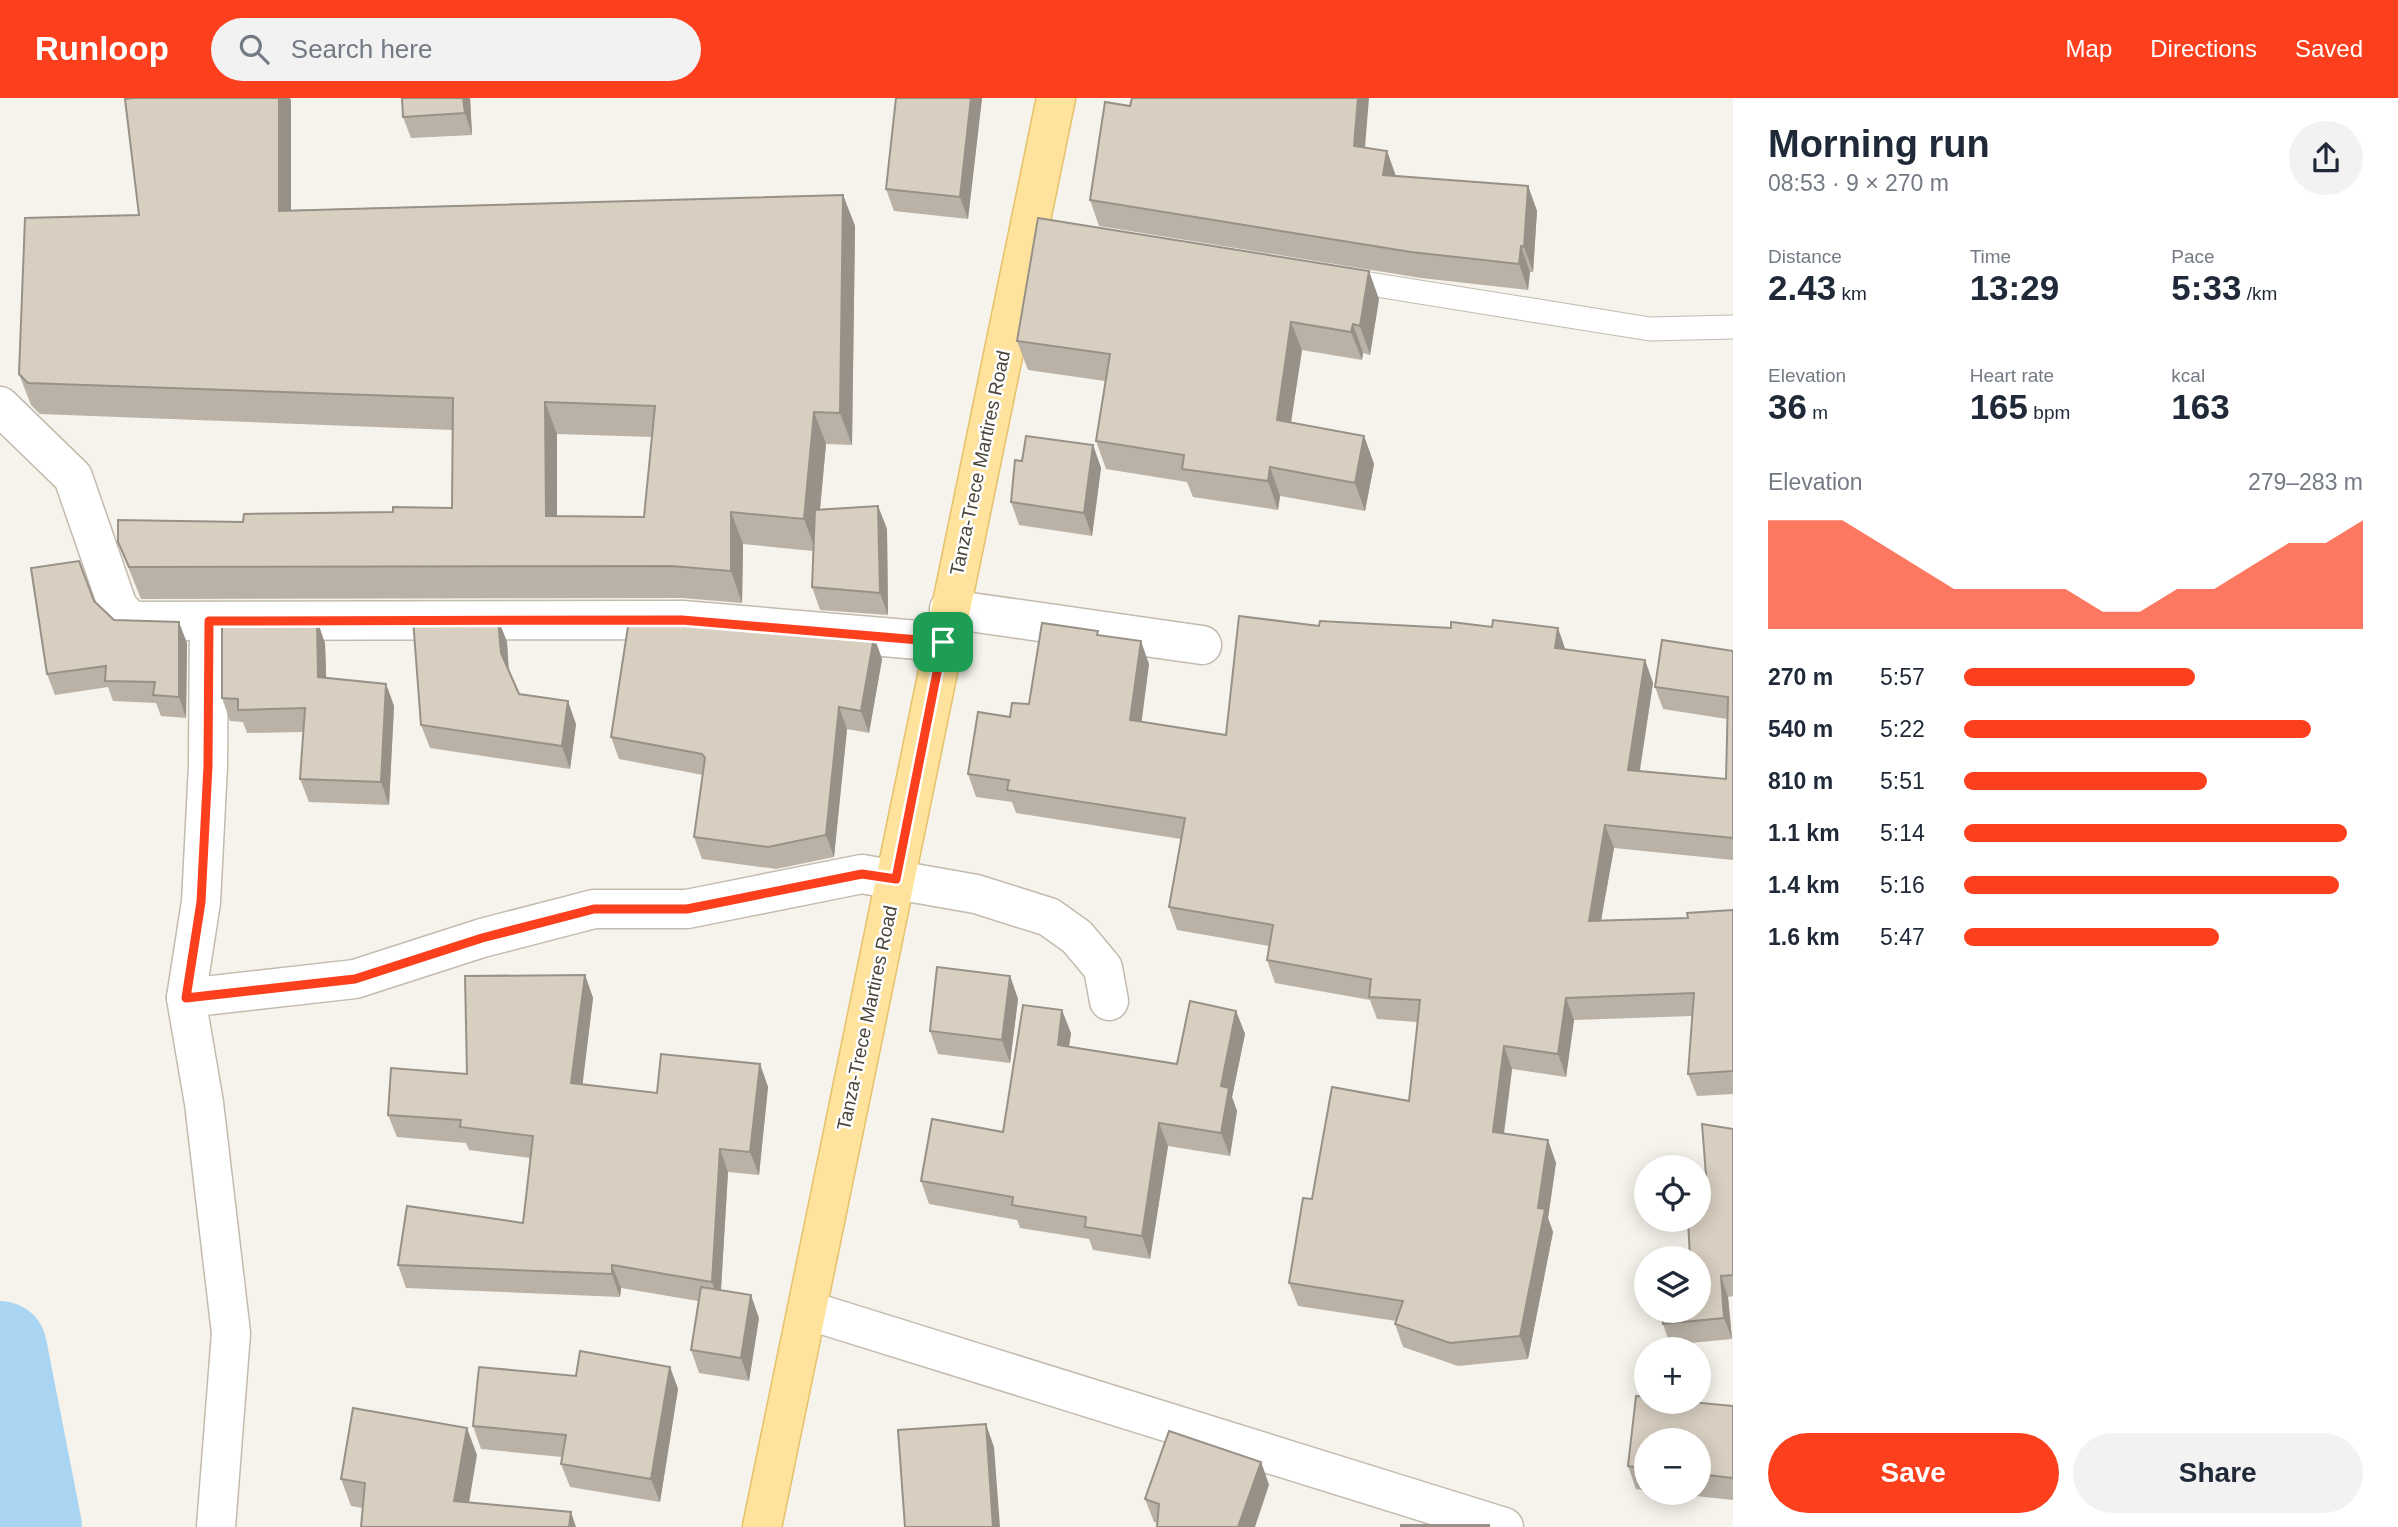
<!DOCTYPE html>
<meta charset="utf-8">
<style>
:root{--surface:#fff;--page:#f2f2f3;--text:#1f2937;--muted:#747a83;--accent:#fc3f1d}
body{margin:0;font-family:Arial,sans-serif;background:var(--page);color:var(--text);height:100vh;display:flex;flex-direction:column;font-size:26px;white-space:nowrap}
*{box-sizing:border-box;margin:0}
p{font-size:23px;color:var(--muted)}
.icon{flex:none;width:38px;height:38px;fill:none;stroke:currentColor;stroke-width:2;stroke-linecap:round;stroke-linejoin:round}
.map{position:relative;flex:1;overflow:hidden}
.side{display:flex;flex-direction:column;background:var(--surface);width:665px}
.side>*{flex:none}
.buttons{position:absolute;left:1634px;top:1057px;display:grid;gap:14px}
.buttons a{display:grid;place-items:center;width:77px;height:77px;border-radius:50%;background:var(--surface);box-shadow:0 4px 18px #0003;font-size:35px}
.pin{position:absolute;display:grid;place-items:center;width:60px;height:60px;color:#fff;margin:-30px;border-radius:14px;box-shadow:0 4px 10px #0006}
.round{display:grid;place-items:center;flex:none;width:74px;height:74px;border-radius:37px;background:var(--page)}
.head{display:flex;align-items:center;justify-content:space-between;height:119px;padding:0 35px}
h1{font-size:38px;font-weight:700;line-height:52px}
.stats{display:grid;grid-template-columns:repeat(3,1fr);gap:10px;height:119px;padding:7px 35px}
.stats div{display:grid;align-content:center}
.stats b{font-size:35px;font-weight:700}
.stats small{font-size:19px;font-weight:400}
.stats p{font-size:19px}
.chart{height:196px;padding:14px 35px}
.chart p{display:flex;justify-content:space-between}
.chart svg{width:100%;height:126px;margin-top:7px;fill:var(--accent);opacity:.7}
.button{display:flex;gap:14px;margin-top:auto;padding:14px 35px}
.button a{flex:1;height:80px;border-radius:42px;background:var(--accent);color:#fff;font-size:28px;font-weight:700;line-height:80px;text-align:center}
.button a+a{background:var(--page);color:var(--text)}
ul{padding:0 35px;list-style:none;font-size:23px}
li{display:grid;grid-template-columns:112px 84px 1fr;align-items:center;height:52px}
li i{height:18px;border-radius:9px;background:var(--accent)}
header{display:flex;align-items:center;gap:42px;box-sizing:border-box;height:98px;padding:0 35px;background:var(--accent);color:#fff}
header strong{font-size:33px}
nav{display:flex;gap:38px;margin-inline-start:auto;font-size:24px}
.search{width:490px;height:63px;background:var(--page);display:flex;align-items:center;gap:18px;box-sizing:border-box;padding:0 24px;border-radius:38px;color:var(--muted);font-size:26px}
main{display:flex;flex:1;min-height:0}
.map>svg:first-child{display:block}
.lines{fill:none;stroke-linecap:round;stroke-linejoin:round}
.river{stroke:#a9d4f2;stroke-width:94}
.lane-casing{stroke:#c2bbae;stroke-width:25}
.street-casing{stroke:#c2bbae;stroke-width:41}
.primary-casing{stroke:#e6c16a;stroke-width:41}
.lane{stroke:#fff;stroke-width:23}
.street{stroke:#fff;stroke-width:38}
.primary{stroke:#ffe39c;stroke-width:38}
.wall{fill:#bab2a6;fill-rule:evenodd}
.shaded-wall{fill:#979187}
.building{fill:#d8cfc1;stroke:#979187;stroke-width:2;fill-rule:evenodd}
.route-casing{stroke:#fff;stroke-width:14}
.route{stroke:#fc3f1d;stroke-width:9}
.labels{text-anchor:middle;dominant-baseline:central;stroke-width:5;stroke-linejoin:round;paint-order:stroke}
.street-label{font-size:19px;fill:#4b4439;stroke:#fff}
</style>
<header>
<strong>Runloop</strong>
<div class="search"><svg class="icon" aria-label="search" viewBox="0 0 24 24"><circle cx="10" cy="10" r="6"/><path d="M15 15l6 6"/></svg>Search here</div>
<nav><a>Map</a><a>Directions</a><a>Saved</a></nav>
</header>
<main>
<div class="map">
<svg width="1733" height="1429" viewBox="0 0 1733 1429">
<rect width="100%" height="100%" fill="#f6f3ec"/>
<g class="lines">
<path class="river" d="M0,1250L35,1429"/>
<defs>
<path id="lane" d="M1345,182L1650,231L1733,229"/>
<g id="street">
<path d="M0,308L73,379L118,509L131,523L682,522L942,544"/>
<path d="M949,511L1202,547"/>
<path d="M186,900L201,804L208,668L209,523"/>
<path d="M807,1212L1504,1429"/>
<path d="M216,1429L231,1235L204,1005L186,900L355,881L482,840L594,811H687L862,776L976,796L1049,819L1077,839L1103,870L1109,903"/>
</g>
<path id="primary" d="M762,1429L1056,0"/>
</defs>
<use href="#lane" class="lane-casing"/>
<use href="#street" class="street-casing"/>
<use href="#primary" class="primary-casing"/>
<use href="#lane" class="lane"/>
<use href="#street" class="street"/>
<use href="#primary" class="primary"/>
</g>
<g class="wall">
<path d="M134,0H290L291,3V112L843,97L855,128L852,347L826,346L820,412L878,408L887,431L888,517L820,512L812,489L813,453L743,446L742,505L682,500L141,501L118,444L243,424L452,410L453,332L40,316L31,307L19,276L139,117ZM557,336L652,339L644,419L557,418Z"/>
<path d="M363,0H470L472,37L411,40L403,19L402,0Z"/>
<path d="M896,0H982L968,121L894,113L886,91Z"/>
<path d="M1365,50L1387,53L1396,78L1528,88L1537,113L1533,174H1530L1528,192L1421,180L1099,128L1090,102Z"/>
<path d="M1379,201L1370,257L1363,255L1362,262L1302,252L1291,324L1364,338L1374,366L1365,413L1280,398L1278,412L1193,399L1187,384L1106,371L1096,343L1105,283L1028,272L1017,243Z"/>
<path d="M1093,347L1101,370L1092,438L1019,427L1011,404Z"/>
<path d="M94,503L114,522L187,545L186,620L161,618L156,605L113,603L108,589L55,597L47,576Z"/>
<path d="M498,521L507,544L509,573L519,596L576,626L570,671L430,650L421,627Z"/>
<path d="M1319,528L1565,552L1645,562L1653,585L1640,673L1726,681L1727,621L1663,611L1655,589L1733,553V762L1614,750L1601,822L1688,820L1733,812V996L1697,998L1688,976L1692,918L1574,922L1566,979L1512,971L1504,1036L1548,1042L1556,1065L1548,1120L1553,1134L1528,1261L1458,1268L1403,1249L1395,1226L1396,1223L1298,1208L1289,1185L1312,1101L1409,1003L1417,924L1377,921L1370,902L1275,885L1267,862L1269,848L1177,832L1169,809L1181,741L1016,715L1012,704L976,699L968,676L1010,619L1029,606L1100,538L1149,566L1141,623L1226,637Z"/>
<path d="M874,539L882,561L869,635L847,631L834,759L776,771L702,761L694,739L703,677L619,661L611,639Z"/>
<path d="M325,545L326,580L386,586L394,608L389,707L309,704L300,681L303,634L247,635L243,624L230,623L222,600Z"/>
<path d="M585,877L593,900L582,986L657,995L760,966L768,989L759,1077L728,1074L721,1192L759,1220L749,1283L699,1275L691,1252L698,1203L621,1190L620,1199L406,1190L398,1167L523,1125L530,1060L469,1052L466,1045L397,1039L388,1017L467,976Z"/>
<path d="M1010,878L1018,901L1010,965L938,956L930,933Z"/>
<path d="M1236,913L1245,936L1232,999L1237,1013L1230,1058L1168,1048L1150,1161L1093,1152L1089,1141L1020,1130L1017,1122L929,1106L921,1083L1003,1034L1071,935L1069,948L1177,966Z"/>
<path d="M1733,1031V1198L1728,1199L1732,1241L1670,1247L1663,1226L1699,1213L1707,1090Z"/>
<path d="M670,1269L678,1291L660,1404L570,1389L561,1366L562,1359L481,1351L473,1328L576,1278Z"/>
<path d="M1636,1298L1647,1299V1304H1691L1733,1308V1402L1667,1395H1699V1342H1647V1393L1636,1391L1628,1368Z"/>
<path d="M477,1357L362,1410L351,1408L341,1381Z"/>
<path d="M1261,1364L1269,1387L1158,1425L1154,1424L1145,1401Z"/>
</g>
<g class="shaded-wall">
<path d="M279,0H290L291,3V144L279,113Z"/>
<path d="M463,0H470L472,37L465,15Z"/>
<path d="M971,0H982L968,121L960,99Z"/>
<path d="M1358,0H1369L1363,74L1354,48Z"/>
<path d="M1387,53L1396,79L1383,77Z"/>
<path d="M1528,88L1537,113L1533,174L1524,149Z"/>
<path d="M843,97L855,128L852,347L840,315Z"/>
<path d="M1521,148L1530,174L1528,192L1519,166Z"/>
<path d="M1369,173L1379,201L1370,257L1360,228Z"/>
<path d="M1291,224L1302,252L1287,350L1277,322Z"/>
<path d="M1353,226L1363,255L1362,262L1351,234Z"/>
<path d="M545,304L557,336V450L546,418Z"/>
<path d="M814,314L826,346L816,453L804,421Z"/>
<path d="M1364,338L1374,366L1365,413L1355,385Z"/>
<path d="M1093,347L1101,370L1092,438L1084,415Z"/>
<path d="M1270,369L1280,398L1278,412L1268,383Z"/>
<path d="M878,408L887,431L888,517L880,495Z"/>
<path d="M731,414L743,446L742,505L731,473Z"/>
<path d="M498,521L507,544L509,578L501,555Z"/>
<path d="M317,522L325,545L327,602L318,579Z"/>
<path d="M179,524L187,545L186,620L179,599Z"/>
<path d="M1558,530L1566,553L1555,550Z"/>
<path d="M874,539L882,561L869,635L861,613Z"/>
<path d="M1141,543L1149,566L1139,644L1130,622Z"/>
<path d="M1645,562L1653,585L1636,695L1628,672Z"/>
<path d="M386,586L394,608L389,707L381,684Z"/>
<path d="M568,603L576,626L570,671L562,648Z"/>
<path d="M839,609L847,631L834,759L826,737Z"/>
<path d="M1605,727L1614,750L1597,845L1589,823Z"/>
<path d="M585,877L593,900L580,1008L571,985Z"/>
<path d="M1010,878L1018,901L1010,965L1002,942Z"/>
<path d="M1566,900L1574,922L1566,979L1558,956Z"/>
<path d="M1062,912L1071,935L1066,970L1058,947Z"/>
<path d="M1236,913L1245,936L1232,999L1237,1013L1230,1058L1221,1035V988Z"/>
<path d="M1504,948L1512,971L1501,1057L1493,1034Z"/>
<path d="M760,966L768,989L759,1077L750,1054Z"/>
<path d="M1159,1025L1168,1048L1150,1161L1142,1138Z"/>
<path d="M1548,1042L1556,1065L1548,1120L1553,1134L1528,1261L1520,1238Z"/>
<path d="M720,1051L728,1074L720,1207L712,1184Z"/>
<path d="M612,1167L621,1190L620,1199L612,1176Z"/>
<path d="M1721,1178L1728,1199L1732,1241L1724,1220Z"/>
<path d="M751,1197L759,1220L749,1283L741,1260Z"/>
<path d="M670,1269L678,1291L660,1404L651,1381Z"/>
<path d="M986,1326L994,1349L1000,1429H993Z"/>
<path d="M467,1330L477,1357L465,1429L454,1403Z"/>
<path d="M1261,1364L1269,1387L1255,1429H1238Z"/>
<path d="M571,1414L576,1429H569Z"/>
</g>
<g class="building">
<path d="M134,0H279V113L843,97L840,315L814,314L804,421L731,414V473L671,468L129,469L118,444V422L243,424L244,416L393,414V409L452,410L453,300L28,285L19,276L25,120L139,117L125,1ZM545,304L655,308L644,419L546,418Z"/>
<path d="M402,0H463L465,15L403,19Z"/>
<path d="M896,0H971L960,99L886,91Z"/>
<path d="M1132,0H1358L1354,48L1387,53L1383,77L1528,88L1524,149L1521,148L1519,166L1411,154L1090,102L1105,4L1130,8Z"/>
<path d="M1038,120L1369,173L1360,228L1353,226L1351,234L1291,224L1277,322L1364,338L1355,385L1270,369L1268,383L1182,371L1184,357L1096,343L1110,256L1017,243Z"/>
<path d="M1026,338L1093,347L1084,415L1011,404L1015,362L1022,363Z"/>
<path d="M878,408L880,495L812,489L815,412Z"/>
<path d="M79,463L94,503L114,522L179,524V599L153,597L155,584L105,583L106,568L47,576L31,470Z"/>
<path d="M1239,518L1319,528L1320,523L1451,530V524L1492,529L1493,522L1558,530L1555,550L1645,562L1628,672L1726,681L1728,599L1655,589L1662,542L1733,553V740L1605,727L1589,823L1688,820L1687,815L1733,812V973L1688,976L1694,895L1566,900L1558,956L1504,948L1493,1034L1548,1042L1538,1110L1545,1111L1520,1238L1450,1245L1395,1226L1403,1203L1289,1185L1303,1100L1312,1101L1332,989L1409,1003L1420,902L1369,899L1371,881L1267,862L1273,827L1169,809L1185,720L1007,692L1009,682L968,676L978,614L1010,619L1012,605L1029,606L1042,525L1098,533L1097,537L1141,543L1130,622L1226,637Z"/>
<path d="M413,521H498L501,555L519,596L568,603L562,648L421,627Z"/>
<path d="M222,522H317L318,579L386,586L381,684L300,681L305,610L238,612V601L222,600Z"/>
<path d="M629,522H673L874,539L861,613L839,609L826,737L768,749L694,739L705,660L702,656L611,639Z"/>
<path d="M937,869L1010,878L1002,942L930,933Z"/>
<path d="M585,877L571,985L657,995L661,956L760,966L750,1054L720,1051L712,1184L612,1167V1176L398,1167L407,1108L523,1125L533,1038L460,1029L461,1022L388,1017L391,970L467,976L465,878Z"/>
<path d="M1190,903L1236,913L1221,988L1229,990L1221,1035L1159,1025L1142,1138L1085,1129L1086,1119L1012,1107L1013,1099L921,1083L932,1021L1003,1034L1023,907L1062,912L1058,947L1177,966Z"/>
<path d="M1702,1026L1733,1031V1177L1721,1178L1724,1220L1663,1226L1661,1213H1699V1160H1690L1688,1122H1699V1090H1707Z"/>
<path d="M701,1189L751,1197L741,1260L691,1252Z"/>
<path d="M580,1253L670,1269L651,1381L561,1366L566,1337L473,1328L479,1269L576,1278Z"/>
<path d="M1636,1298L1647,1299V1304H1691L1733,1308V1380L1699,1376V1342H1647V1371L1628,1368Z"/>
<path d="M353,1310L467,1330L454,1403L571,1414L569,1429H361L365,1385L341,1381Z"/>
<path d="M986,1326L993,1429H905L898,1332Z"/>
<path d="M1169,1333L1261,1364L1238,1429H1157L1159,1406L1145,1401Z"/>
<rect x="1401" y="1427" width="88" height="2"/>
</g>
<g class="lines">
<defs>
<path id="route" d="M682,522L943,544L896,781L862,776L687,811H594L482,840L355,881L186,900L201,804L208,668L209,523Z"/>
</defs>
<use href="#route" class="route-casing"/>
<use href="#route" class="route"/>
</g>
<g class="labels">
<g class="street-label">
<text transform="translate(980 365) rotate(-78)">Tanza-Trece Martires Road</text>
<text transform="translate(867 920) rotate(-78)">Tanza-Trece Martires Road</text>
</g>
</g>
</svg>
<div class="buttons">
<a><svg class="icon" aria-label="locate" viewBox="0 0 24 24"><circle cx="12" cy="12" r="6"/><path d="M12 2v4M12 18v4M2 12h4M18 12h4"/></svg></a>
<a><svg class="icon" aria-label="layers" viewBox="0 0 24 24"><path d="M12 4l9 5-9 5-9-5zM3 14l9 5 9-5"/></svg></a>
<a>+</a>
<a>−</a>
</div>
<div class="pin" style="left:943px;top:544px;background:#1e9e55"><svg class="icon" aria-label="arrive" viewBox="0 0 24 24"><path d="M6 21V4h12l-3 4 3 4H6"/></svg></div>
</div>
<section class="side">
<div class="head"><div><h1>Morning run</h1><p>08:53 · 9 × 270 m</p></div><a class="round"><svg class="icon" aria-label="share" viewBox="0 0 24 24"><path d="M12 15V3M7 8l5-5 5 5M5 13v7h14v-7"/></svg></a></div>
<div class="stats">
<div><p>Distance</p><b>2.43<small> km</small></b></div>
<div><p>Time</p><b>13:29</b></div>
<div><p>Pace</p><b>5:33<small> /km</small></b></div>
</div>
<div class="stats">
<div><p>Elevation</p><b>36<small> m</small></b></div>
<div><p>Heart rate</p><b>165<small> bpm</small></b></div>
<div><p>kcal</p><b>163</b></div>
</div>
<div class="chart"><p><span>Elevation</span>279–283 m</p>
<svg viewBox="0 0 160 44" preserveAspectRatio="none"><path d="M0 44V6L10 6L20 6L30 14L40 22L50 30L60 30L70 30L80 30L90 38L100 38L110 30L120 30L130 22L140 14L150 14L160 6V44z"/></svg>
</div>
<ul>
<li><b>270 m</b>5:57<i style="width:58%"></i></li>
<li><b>540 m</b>5:22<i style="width:87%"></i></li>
<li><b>810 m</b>5:51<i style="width:61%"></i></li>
<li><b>1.1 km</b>5:14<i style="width:96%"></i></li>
<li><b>1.4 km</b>5:16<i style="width:94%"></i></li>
<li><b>1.6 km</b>5:47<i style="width:64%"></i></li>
</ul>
<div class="button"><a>Save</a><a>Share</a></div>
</section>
</main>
